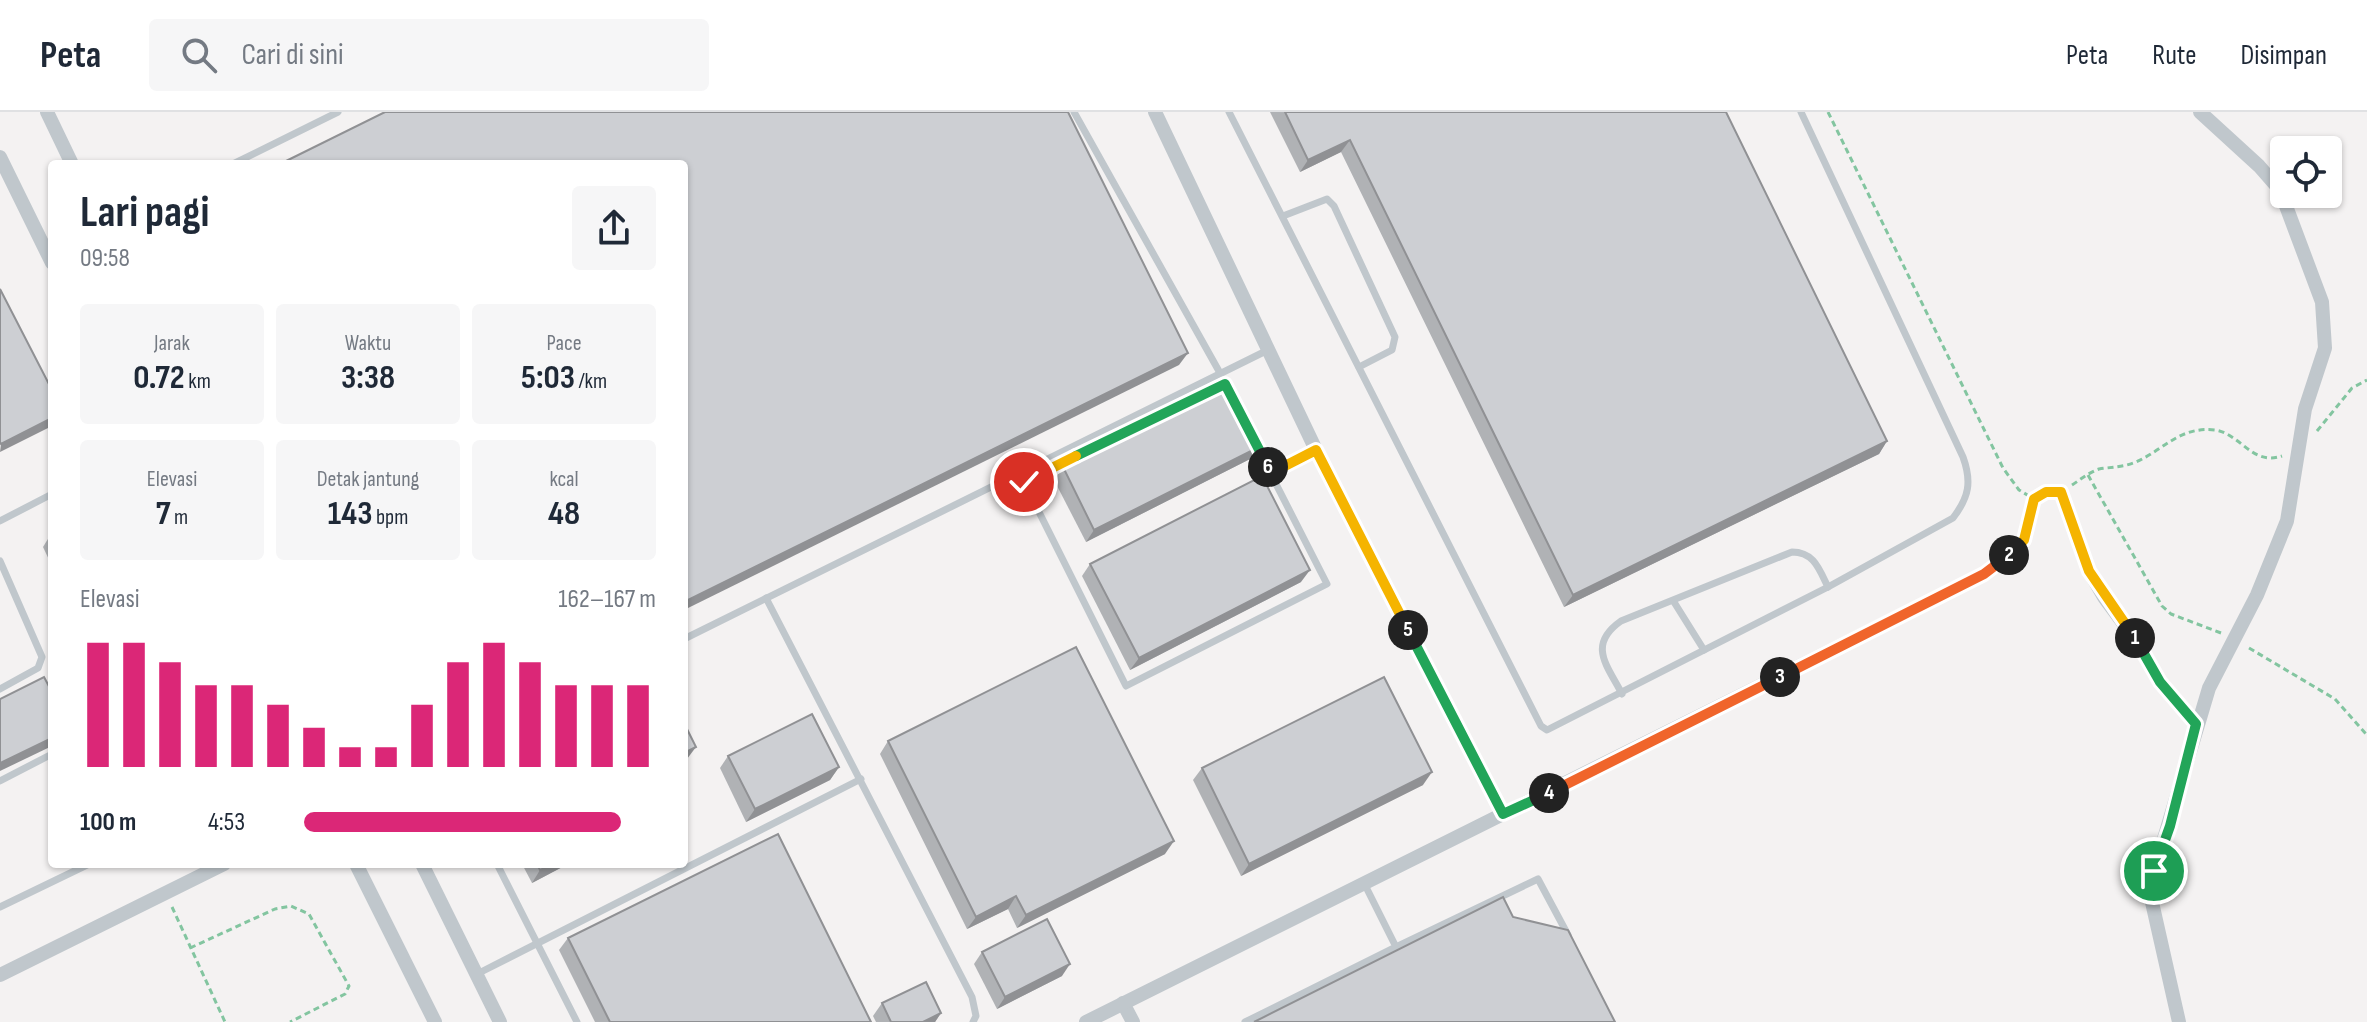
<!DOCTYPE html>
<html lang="id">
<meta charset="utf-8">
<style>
:root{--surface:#fff;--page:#f6f6f7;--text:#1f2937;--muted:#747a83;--line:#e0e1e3;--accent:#db2777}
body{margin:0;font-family:"Sofia Sans Condensed",sans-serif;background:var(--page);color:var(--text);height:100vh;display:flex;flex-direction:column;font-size:30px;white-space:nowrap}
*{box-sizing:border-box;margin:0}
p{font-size:26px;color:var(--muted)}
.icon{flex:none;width:44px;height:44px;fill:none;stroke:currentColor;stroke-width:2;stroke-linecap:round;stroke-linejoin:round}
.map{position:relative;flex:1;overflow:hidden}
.sheet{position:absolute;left:48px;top:48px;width:640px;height:708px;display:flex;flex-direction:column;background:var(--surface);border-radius:8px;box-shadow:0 2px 6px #0004}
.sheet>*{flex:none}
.buttons{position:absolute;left:2270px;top:24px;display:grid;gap:16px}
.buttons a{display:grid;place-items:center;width:72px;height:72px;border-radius:8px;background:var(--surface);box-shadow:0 2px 6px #0004;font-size:40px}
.pin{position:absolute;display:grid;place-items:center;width:68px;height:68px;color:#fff;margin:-34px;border:4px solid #fff;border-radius:50%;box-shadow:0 2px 8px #0007}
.km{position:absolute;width:40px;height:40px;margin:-20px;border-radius:50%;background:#222;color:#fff;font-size:22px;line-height:40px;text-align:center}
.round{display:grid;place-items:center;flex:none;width:84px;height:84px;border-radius:8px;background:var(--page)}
.summary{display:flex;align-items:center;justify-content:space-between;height:136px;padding:0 32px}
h1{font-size:44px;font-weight:700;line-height:60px}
.figures{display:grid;grid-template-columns:repeat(3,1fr);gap:12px;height:136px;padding:8px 32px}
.figures div{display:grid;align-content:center;border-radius:8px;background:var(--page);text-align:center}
.figures b{font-size:34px;font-weight:700}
.figures small{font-size:22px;font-weight:400}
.figures p{font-size:22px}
.chart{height:224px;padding:16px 32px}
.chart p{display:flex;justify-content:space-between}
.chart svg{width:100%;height:144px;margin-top:8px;stroke:var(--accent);stroke-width:6}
ul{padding:0 32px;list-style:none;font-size:26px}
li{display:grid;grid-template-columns:128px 96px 1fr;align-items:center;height:60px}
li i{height:20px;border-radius:10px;background:var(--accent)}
header{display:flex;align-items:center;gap:48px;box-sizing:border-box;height:112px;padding:0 40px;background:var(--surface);border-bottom:2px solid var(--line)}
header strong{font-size:38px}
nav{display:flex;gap:44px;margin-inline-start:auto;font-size:28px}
.search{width:560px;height:72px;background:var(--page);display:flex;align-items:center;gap:20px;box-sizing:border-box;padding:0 28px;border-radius:8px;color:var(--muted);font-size:30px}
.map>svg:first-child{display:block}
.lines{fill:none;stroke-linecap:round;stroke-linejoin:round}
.path{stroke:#83c5a0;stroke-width:3;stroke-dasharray:6 4;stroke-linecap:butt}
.service{stroke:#c0c7cc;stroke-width:7}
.minor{stroke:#c0c7cc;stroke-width:14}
.wall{fill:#b0b2b5}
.shaded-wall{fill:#909194}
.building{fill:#cdcfd3;stroke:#909194;stroke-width:2}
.split-1-casing{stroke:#fff;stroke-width:16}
.split-2-casing{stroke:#fff;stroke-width:16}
.split-3-casing{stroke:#fff;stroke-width:16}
.split-4-casing{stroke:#fff;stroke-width:16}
.split-5-casing{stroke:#fff;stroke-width:16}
.split-6-casing{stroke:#fff;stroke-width:16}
.split-7-casing{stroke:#fff;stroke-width:16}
.split-8-casing{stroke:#fff;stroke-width:16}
.split-1{stroke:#22a559;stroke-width:10}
.split-2{stroke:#f5b400;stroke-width:10}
.split-3{stroke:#f0652b;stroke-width:10}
.split-4{stroke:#f0652b;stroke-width:10}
.split-5{stroke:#22a559;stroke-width:10}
.split-6{stroke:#f5b400;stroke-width:10}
.split-7{stroke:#22a559;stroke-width:10}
.split-8{stroke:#f5b400;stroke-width:10}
</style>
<header>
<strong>Peta</strong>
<div class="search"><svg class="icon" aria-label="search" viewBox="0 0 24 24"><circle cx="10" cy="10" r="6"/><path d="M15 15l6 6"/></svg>Cari di sini</div>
<nav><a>Peta</a><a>Rute</a><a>Disimpan</a></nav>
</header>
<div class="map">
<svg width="2367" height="910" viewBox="0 0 2367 910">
<rect width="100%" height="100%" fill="#f4f2f2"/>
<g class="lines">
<g class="path">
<path d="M1828,0L2003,356L2019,378L2034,387L2047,380"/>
<path d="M2317,319L2352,276L2367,268"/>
<path d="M2088,363L2162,494L2171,502L2221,521"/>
<path d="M2072,373C2081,367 2090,360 2099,357C2112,355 2124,355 2136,350C2165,337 2180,314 2215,318C2241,322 2252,354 2282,344"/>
<path d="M2025,424L2034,387"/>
<path d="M2249,536L2335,587L2367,623"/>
<path d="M172,795L225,910"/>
<path d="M190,836L275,797L291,794L309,802L349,874L345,882L290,910"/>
</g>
<g class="service">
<path d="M1074,0L1220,261"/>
<path d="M1229,0L1541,614L1547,618L1828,475L1953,406C1969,385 1972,370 1963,345L1801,0"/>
<path d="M233,52L338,0"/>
<path d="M1283,104L1327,87L1334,94L1395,225L1392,238L1359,255"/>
<path d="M1225,272L1327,472L1126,574L1024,370Z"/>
<path d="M1271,361L1315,338"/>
<path d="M0,409L52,382"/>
<path d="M0,449L42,545L38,556L0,577"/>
<path d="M766,486L972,885L976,904L973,910"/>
<path d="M1674,490L1704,538"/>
<path d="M684,527L1268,238"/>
<path d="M1622,582C1607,553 1587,533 1621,509L1792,440C1814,440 1819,457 1828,475"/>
<path d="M0,669L52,642"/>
<path d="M497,752L577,910"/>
<path d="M0,795L89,752"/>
<path d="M1396,835L1538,767L1568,823"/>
<path d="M477,862L861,667"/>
<path d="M1245,910L1396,835L1365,773"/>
</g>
<g class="minor">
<path d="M47,0L72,52"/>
<path d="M0,45L52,151"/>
<path d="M2061,380L2089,459L2104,485L2135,527L2160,570L2196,612"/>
<path d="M1503,702L1984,462L2017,437"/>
<path d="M356,752L435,910"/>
<path d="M422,752L500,910"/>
<path d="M0,863L224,752"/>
<path d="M1123,891L1133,910"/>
<path d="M1086,910L1503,702L1316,338L1155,0"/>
<path d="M2179,910L2149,777L2209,576L2257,483L2287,409L2305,297L2325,236L2322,190L2280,78L2259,54L2200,0"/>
</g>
</g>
<g class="wall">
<path d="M1270,0H1726L1887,329L1879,342L1564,495L1341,40L1300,60Z"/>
<path d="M1263,333L1254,345L1086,430L1054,368L1063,355Z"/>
<path d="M51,422H52V454L43,435Z"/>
<path d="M1090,452L1301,470L1130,558L1082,464Z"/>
<path d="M888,629L1165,742L1017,816L1008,797L967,817L880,642Z"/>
<path d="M728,644L839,655L830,668L746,710L720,656Z"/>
<path d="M1202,656L1423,673L1241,764L1193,668Z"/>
<path d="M522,752H568L532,771Z"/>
<path d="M568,826L871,910H595L559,838Z"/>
<path d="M982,840L1062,864L997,897L974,852Z"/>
<path d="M882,891L941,901L935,910H876L873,904Z"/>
</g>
<g class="shaded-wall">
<path d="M1350,28L1341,40L1300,60L1308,48Z"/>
<path d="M1188,241L1179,253L684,498V490Z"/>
<path d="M52,306V314L0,340L1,332Z"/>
<path d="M1887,329L1879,342L1564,495L1573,483Z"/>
<path d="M1263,333L1254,345L1086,430L1094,418Z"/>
<path d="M1310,458L1301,470L1130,558L1139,546Z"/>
<path d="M52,626V634L0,659V651Z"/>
<path d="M696,635L687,647L684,649V641Z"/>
<path d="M839,655L830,668L746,710L755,697Z"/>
<path d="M1432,660L1423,673L1241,764L1249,752Z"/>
<path d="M1174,729L1165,742L1017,816L1026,803Z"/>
<path d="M553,752H568L532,771L540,758Z"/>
<path d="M1016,784L1008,797L967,817L976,805Z"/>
<path d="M1070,852L1062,864L997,897L1005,885Z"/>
<path d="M941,901L935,910H923Z"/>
</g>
<g class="building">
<path d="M385,0H1068L1188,241L684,490V52H280Z"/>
<path d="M1285,0H1726L1887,329L1573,483L1350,28L1308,48Z"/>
<path d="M0,177L52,278V306L1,332L0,330Z"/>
<path d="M1231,270L1263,333L1094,418L1063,355Z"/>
<path d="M1262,364L1310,458L1139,546L1090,452Z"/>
<path d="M1076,535L1174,729L1026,803L1016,784L976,805L888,629Z"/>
<path d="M44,565L52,580V626L0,651V587Z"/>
<path d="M1384,565L1432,660L1249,752L1202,656Z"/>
<path d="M812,602L839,655L755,697L728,644Z"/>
<path d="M684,611L696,635L684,641Z"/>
<path d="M778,722L871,910H610L568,826Z"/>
<path d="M537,752H553L540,758Z"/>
<path d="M1503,785L1513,805L1568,818L1615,910H1254Z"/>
<path d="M1047,807L1070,852L1005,885L982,840Z"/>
<path d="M926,870L941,901L923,910H891L882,891Z"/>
</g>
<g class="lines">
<defs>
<path id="split-1" d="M2135,526L2160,570L2196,612L2170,714L2154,759"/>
<path id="split-2" d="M2009,443L2024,428L2034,387L2046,380H2061L2089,459L2135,526"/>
<path id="split-3" d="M1780,565L1984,462L2009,443"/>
<path id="split-4" d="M1549,681L1780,565"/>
<path id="split-5" d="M1408,518L1503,702L1549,681"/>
<path id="split-6" d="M1268,355L1271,361L1316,338L1408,518"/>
<path id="split-7" d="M1076,344L1225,272L1268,355"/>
<path id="split-8" d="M1024,370L1076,344"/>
</defs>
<use href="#split-1" class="split-1-casing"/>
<use href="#split-2" class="split-2-casing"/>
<use href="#split-3" class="split-3-casing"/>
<use href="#split-4" class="split-4-casing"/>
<use href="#split-5" class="split-5-casing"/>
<use href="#split-6" class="split-6-casing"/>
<use href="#split-7" class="split-7-casing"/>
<use href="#split-8" class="split-8-casing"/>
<use href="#split-1" class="split-1"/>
<use href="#split-2" class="split-2"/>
<use href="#split-3" class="split-3"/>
<use href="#split-4" class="split-4"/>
<use href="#split-5" class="split-5"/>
<use href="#split-6" class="split-6"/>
<use href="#split-7" class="split-7"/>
<use href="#split-8" class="split-8"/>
</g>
</svg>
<div class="buttons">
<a><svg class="icon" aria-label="locate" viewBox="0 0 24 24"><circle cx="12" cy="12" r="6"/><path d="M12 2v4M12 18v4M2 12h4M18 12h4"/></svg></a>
</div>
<div class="pin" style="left:2154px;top:759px;background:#1e9e55"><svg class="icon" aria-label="arrive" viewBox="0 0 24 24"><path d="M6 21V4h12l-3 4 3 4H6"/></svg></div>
<div class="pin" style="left:1024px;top:370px;background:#d93025"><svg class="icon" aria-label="check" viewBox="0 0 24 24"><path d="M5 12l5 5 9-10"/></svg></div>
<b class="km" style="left:2135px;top:526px">1</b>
<b class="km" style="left:2009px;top:443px">2</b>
<b class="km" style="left:1780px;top:565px">3</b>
<b class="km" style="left:1549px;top:681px">4</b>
<b class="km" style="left:1408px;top:518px">5</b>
<b class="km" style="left:1268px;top:355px">6</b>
<section class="sheet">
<div class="summary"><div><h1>Lari pagi</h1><p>09:58</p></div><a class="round"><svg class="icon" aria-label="share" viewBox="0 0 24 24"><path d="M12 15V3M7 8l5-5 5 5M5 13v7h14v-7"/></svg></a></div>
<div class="figures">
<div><p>Jarak</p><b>0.72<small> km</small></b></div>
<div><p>Waktu</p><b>3:38</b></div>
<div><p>Pace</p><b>5:03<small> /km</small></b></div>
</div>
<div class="figures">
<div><p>Elevasi</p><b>7<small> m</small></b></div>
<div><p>Detak jantung</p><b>143<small> bpm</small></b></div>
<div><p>kcal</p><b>48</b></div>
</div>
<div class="chart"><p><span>Elevasi</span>162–167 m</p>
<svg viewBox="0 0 160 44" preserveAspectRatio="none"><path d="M5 44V6M15 44V6M25 44V12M35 44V19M45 44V19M55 44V25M65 44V32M75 44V38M85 44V38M95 44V25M105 44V12M115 44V6M125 44V12M135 44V19M145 44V19M155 44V19"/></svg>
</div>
<ul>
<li><b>100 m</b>4:53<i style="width:90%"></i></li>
</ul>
</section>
</div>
